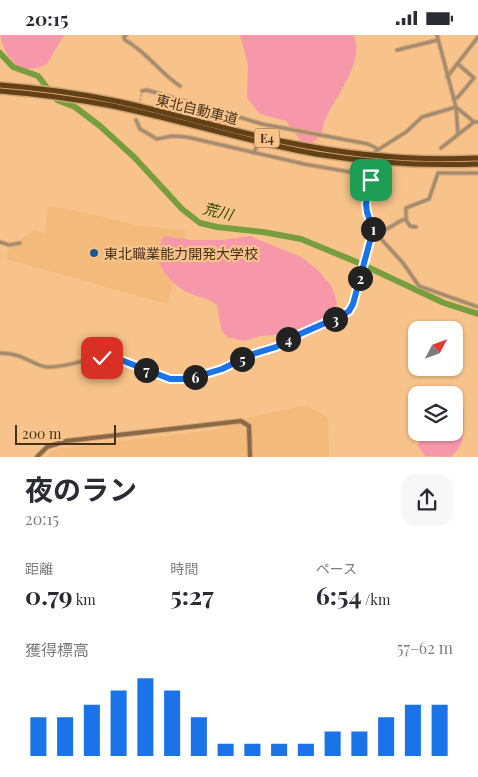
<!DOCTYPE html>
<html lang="ja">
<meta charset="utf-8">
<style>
:root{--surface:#fff;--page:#f7f7f7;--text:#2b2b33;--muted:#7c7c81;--accent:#1a73e8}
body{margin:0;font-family:"Playfair Display","Noto Sans JP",serif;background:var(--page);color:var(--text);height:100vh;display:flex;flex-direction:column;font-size:19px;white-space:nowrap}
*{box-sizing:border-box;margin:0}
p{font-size:16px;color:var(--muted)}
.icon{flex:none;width:28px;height:28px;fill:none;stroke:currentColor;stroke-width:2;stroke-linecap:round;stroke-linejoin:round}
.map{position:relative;height:422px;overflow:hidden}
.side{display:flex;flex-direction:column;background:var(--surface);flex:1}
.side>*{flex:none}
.needle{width:32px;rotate:49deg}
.buttons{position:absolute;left:408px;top:286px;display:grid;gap:10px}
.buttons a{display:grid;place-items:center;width:55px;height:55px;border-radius:10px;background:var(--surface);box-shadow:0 1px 4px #0004;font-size:25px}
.scale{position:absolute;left:15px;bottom:12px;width:101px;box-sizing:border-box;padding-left:5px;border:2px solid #46321b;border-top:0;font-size:14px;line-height:18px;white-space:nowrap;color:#46321b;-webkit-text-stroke:4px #f7c38b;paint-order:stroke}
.pin{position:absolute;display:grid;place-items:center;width:42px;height:42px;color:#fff;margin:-21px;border-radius:10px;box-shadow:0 2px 8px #0006}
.km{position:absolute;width:25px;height:25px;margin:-12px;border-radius:50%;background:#222;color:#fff;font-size:14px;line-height:25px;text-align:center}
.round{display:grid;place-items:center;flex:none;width:52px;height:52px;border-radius:15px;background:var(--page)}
.headline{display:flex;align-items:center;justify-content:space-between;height:85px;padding:0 25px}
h1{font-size:28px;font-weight:700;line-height:38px}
.stats{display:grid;grid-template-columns:repeat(3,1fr);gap:8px;height:85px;padding:5px 25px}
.stats div{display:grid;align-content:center}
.stats b{font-size:25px;font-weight:700}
.stats small{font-size:14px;font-weight:400}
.stats p{font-size:14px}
.chart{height:140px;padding:10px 25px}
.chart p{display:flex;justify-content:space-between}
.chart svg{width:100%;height:90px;margin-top:5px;stroke:var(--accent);stroke-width:6}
.status{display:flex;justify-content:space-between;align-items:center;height:35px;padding:0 25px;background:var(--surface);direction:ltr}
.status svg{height:14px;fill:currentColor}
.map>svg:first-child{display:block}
.built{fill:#f3ba7b}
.green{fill:#f698aa}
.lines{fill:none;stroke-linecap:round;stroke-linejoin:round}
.river{stroke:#779d3f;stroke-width:6}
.street-tunnel{stroke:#d4a675;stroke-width:2.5;stroke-dasharray:2.5 1;stroke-linecap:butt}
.street-casing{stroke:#d0a372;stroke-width:5}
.secondary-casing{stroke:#d0a372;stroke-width:6}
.highway-casing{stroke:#d0a372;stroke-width:8}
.street{stroke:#a08a74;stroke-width:2.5}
.secondary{stroke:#896947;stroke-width:4}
.highway{stroke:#634015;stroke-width:5}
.route-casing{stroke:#fff;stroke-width:10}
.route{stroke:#1a73e8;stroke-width:6}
.poi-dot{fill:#185a8f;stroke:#f7c38b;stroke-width:2}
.labels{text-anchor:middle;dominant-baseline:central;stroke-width:4.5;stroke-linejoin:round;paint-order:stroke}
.shield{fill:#f7c38b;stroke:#7b5e3d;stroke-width:1}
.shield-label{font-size:12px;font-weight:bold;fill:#46321b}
.street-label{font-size:14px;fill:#46321b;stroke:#f7c38b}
.poi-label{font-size:14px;fill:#46321b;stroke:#f7c38b;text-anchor:start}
.water-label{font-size:15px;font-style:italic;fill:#2f4600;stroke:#f7c38b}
</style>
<div class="status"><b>20:15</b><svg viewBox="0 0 49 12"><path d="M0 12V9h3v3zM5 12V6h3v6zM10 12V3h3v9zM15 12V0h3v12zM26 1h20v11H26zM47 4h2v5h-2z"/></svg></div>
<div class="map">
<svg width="478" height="422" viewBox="0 0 478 422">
<rect width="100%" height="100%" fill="#f7c38b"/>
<g class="built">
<path d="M48,172L68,174L136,190L186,196L168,269L6,224L9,213L35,194L44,199Z"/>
<path d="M307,370L328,383L329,422H46L51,416L63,413L215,395L250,382Z"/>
</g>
<g class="green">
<path d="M1,0H64L47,29C40,33 30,35 22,33C12,30 0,10 1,0Z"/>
<path d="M240,0H354C364,27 339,56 328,79C320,93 326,101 308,110L301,106L286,86L260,79L247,63L248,30Z"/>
<path d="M163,201L192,205H223L250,201L301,222L318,235L332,252L337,267L335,278L327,289L309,297L261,301L243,306L227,302L221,294L217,270C209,264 202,263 192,259C175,253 164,240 157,223Z"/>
<path d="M454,358H459C466,366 465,400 461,409C459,414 454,418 451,422L425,421L418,411L420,398H454V360H445Z"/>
</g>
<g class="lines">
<path class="river" d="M0,18L13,32L38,41L57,65L75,72L100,91L134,122L182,174L200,188L217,192L263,197L301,204L359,228L444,268L478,279"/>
<g class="street-tunnel">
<path d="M139,72L142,56"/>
<path d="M259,102L261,93"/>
</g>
<defs>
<g id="street">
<path d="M126,0L124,2L125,5C147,17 160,38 180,51"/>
<path d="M437,0L456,72L474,87H478"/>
<path d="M397,15L438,5"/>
<path d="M447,42L478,2"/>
<path d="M142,56L147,55L262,89L368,109L378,114"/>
<path d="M454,64L458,62L474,43L458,29"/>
<path d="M136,85L140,94L157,104L172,101L187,102L304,129L373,141"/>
<path d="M441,113L474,87"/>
<path d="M376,116L406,97L422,82L456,72L458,99"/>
<path d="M254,118L256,113"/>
<path d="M375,129L367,169L373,195L403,228L419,251L478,272"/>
<path d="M406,185V173L429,164L438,138H478"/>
<path d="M377,200L402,185H406L410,191L416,192"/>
<path d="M0,207L9,210L20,208"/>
<path d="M0,318C5,319 10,318 15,320C26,322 36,331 47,332C69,333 89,321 111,323C131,325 148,338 168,344C193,351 228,330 250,320C263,315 274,314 285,306L349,276L353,269L373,195"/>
</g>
<path id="secondary" d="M37,422L47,412L66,406L241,386L249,391L250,422"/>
<g id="highway">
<path d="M0,50C39,53 78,58 116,66C173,78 229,96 286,107C349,120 413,126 478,123"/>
<path d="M0,56C38,59 75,64 113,71C181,85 247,107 316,119C370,128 423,131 478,129"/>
</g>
</defs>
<use href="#street" class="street-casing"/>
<use href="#secondary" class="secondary-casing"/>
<use href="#highway" class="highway-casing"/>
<use href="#street" class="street"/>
<use href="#secondary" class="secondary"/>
<use href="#highway" class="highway"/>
</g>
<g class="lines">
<defs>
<path id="route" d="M102,323L121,325L170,344H189L222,334L253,319L276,312L291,303L341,281L349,276L353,269L373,195L367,177L366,169L371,145"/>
</defs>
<use href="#route" class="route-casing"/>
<use href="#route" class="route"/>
</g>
<circle class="poi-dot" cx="94" cy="218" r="5"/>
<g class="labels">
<rect class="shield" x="254.5" y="93.5" width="25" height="19" rx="4"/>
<g class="shield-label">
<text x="267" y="103">E4</text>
</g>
<g class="street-label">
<text transform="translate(197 74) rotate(14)">東北自動車道</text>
</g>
<g class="poi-label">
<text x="104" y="218">東北職業能力開発大学校</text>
</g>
<g class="water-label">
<text transform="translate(218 176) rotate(14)">荒川</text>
</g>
</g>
</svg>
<div class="buttons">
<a><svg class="needle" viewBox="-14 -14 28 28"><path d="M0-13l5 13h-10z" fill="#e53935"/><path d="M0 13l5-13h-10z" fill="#7c7c81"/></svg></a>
<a><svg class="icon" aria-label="layers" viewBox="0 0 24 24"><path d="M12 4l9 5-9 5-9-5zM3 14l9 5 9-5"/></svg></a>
</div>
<div class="scale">200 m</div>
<div class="pin" style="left:371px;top:145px;background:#1e9e55"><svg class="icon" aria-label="arrive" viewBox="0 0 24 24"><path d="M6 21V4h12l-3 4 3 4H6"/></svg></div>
<div class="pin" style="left:102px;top:323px;background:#d93025"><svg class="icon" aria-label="check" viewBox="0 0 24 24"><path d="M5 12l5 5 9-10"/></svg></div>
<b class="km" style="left:373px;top:194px">1</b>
<b class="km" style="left:360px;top:243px">2</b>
<b class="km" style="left:335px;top:284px">3</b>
<b class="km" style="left:288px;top:304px">4</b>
<b class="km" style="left:242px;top:324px">5</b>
<b class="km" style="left:195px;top:342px">6</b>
<b class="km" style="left:146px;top:335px">7</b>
</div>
<section class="side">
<div class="headline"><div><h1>夜のラン</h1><p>20:15</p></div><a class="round"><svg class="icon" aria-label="share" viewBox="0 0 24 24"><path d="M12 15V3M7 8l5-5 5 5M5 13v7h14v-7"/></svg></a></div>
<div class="stats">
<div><p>距離</p><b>0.79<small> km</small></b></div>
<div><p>時間</p><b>5:27</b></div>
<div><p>ペース</p><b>6:54<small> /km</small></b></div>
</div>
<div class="chart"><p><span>獲得標高</span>57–62 m</p>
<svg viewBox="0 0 160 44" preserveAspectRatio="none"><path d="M5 44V25M15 44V25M25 44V19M35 44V12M45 44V6M55 44V12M65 44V25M75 44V38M85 44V38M95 44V38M105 44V38M115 44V32M125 44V32M135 44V25M145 44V19M155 44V19"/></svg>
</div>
</section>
